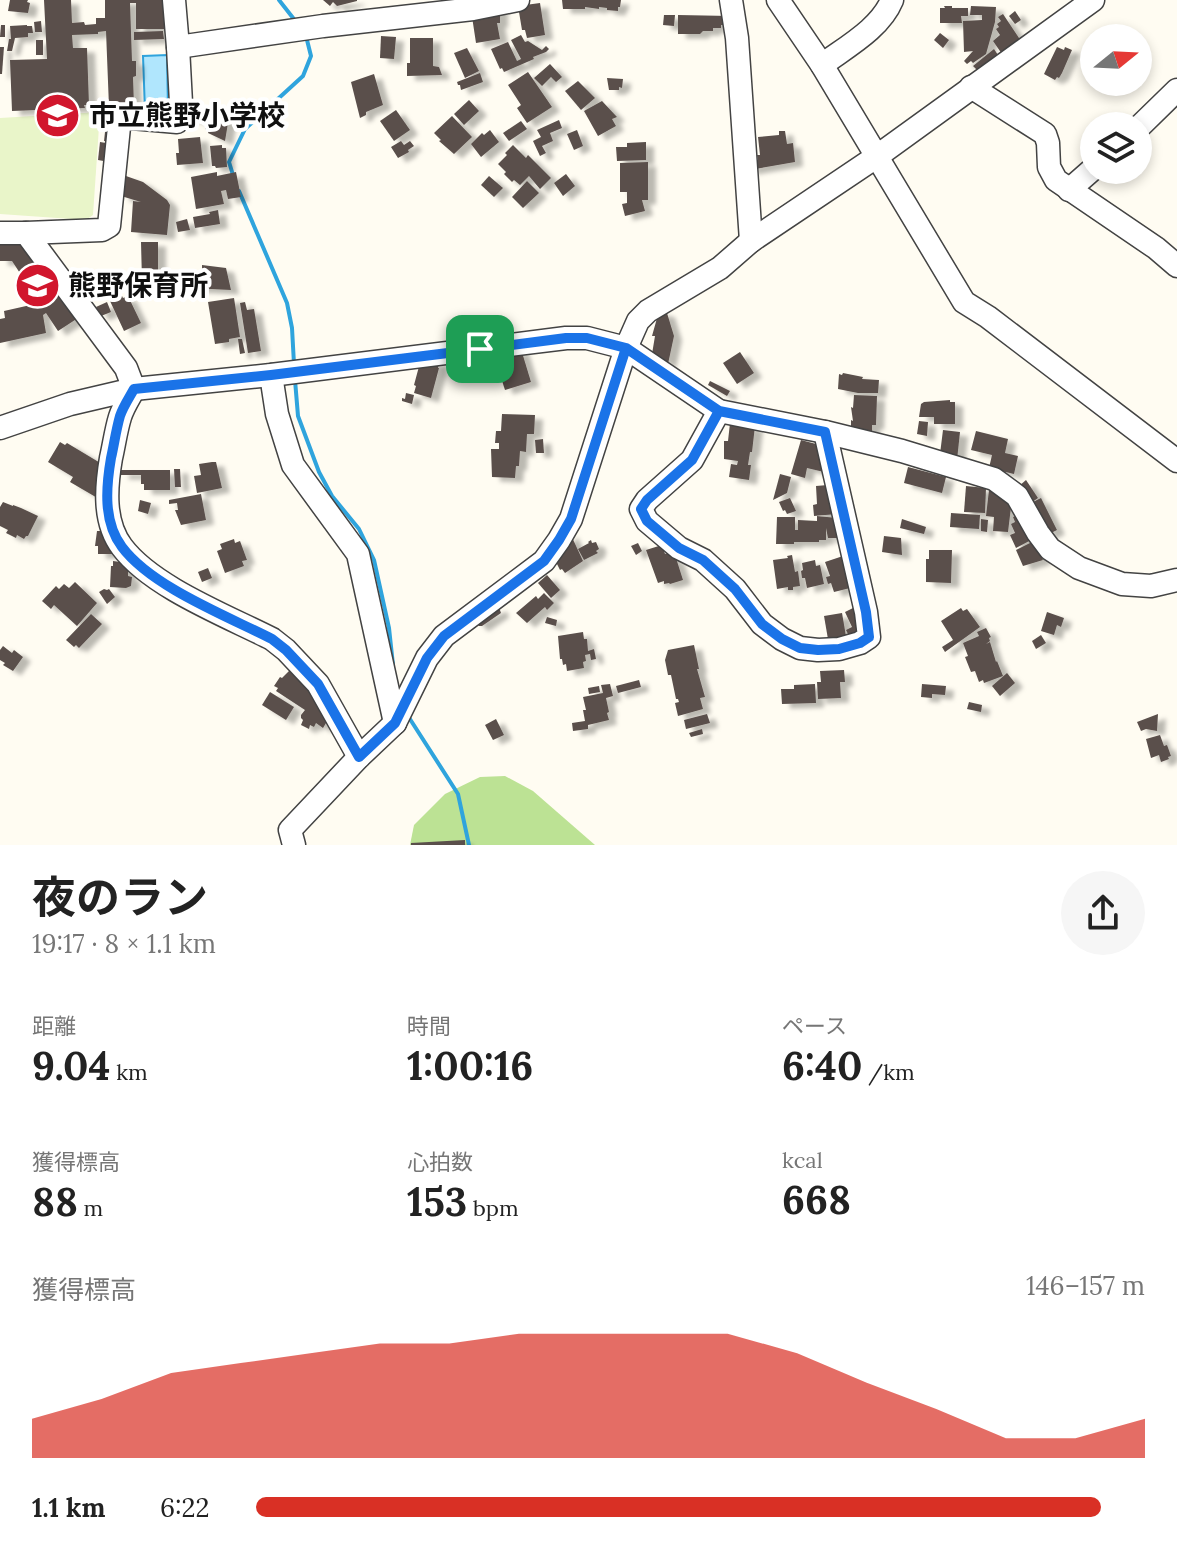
<!DOCTYPE html>
<html lang="ja">
<meta charset="utf-8">
<style>
:root{--surface:#fff;--page:#f6f6f6;--text:#222;--muted:#767676;--accent:#d93025}
body{margin:0;font-family:Lora,"Noto Sans JP",serif;background:var(--page);color:var(--text);height:100vh;display:flex;flex-direction:column;font-size:30px;white-space:nowrap}
*{box-sizing:border-box;margin:0}
p{font-size:26px;color:var(--muted)}
.icon{flex:none;width:44px;height:44px;fill:none;stroke:currentColor;stroke-width:2;stroke-linecap:round;stroke-linejoin:round}
.map{position:relative;height:845px;overflow:hidden}
.drawer{display:flex;flex-direction:column;background:var(--surface);flex:1}
.drawer>*{flex:none}
.needle{width:52px;rotate:72deg}
.buttons{position:absolute;left:1080px;top:24px;display:grid;gap:16px}
.buttons a{display:grid;place-items:center;width:72px;height:72px;border-radius:50%;background:var(--surface);box-shadow:0 4px 12px #0003;font-size:40px}
.pin{position:absolute;display:grid;place-items:center;width:68px;height:68px;color:#fff;margin:-34px;border-radius:16px;box-shadow:0 4px 12px #0006}
.round{display:grid;place-items:center;flex:none;width:84px;height:84px;border-radius:42px;background:var(--page)}
.overview{display:flex;align-items:center;justify-content:space-between;height:136px;padding:0 32px}
h1{font-size:44px;font-weight:700;line-height:60px}
.figures{display:grid;grid-template-columns:repeat(3,1fr);gap:12px;height:136px;padding:8px 32px}
.figures div{display:grid;align-content:center}
.figures b{font-size:40px;font-weight:700}
.figures small{font-size:22px;font-weight:400}
.figures p{font-size:22px}
.chart{height:224px;padding:16px 32px}
.chart p{display:flex;justify-content:space-between}
.chart svg{width:100%;height:144px;margin-top:8px;fill:var(--accent);opacity:.7}
ul{padding:0 32px;list-style:none;font-size:26px}
li{display:grid;grid-template-columns:128px 96px 1fr;align-items:center;height:60px}
li i{height:20px;border-radius:10px;background:var(--accent)}
.map>svg:first-child{display:block}
.forest{fill:#bce294}
.pitch{fill:#e9f5c9}
.water{fill:#b0e6fd;stroke:#2fa4dd;stroke-width:2}
.lines{fill:none;stroke-linecap:round;stroke-linejoin:round}
.stream{stroke:#2fa4dd;stroke-width:4}
.building{fill:#5a4f4b;filter:url(#shadow)}
.minor-casing{stroke:#434343;stroke-width:25}
.minor{stroke:#fff;stroke-width:22}
.route-casing{stroke:#fff;stroke-width:16}
.route{stroke:#1a73e8;stroke-width:10}
.labels{text-anchor:middle;dominant-baseline:central;stroke-width:8;stroke-linejoin:round;paint-order:stroke}
.poi-label{font-size:28px;font-weight:bold;fill:#101010;stroke:#fff;text-anchor:start}
</style>
<div class="map">
<svg width="1177" height="845" viewBox="0 0 1177 845">
<defs>
<filter id="shadow"><feDropShadow dx="8" dy="4.5" stdDeviation="2" flood-color="#0004"/></filter>
</defs>
<rect width="100%" height="100%" fill="#fffcf2"/>
<path class="forest" d="M505,776L533,791L595,845H410L414,825L445,794L480,777Z"/>
<path class="pitch" d="M100,112L93,215L86,220L0,214V118Z"/>
<path class="water" d="M167,55L168,110L145,111L143,56Z"/>
<g class="lines">
<g class="stream">
<path d="M279,0L297,23"/>
<path d="M233,175L229,162L245,129L303,76L311,56L306,36"/>
<path d="M239,191L287,303L292,328L294,364"/>
<path d="M295,380L298,416L319,472L332,496L359,529L374,560L389,628L393,665"/>
<path d="M408,716L458,794L469,845"/>
</g>
</g>
<g class="building">
<path d="M10,0H28L27,2L30,3L28,13L8,11Z"/>
<path d="M44,0H71L72,23L84,22L85,25L96,24V18H105V0H164V29H136V3H130L132,61H136V76L133,77L134,106L109,107L106,31L98,32V34L72,35L73,48H87L89,105H84L85,108L12,111L10,60L47,59Z"/>
<path d="M323,0H357V1L337,6L333,2L330,6Z"/>
<path d="M562,0H621L620,7H618V11L607,10V8L599,7V9L585,7V9H563Z"/>
<path d="M500,3V23H497L500,39L476,43L471,10Z"/>
<path d="M540,3L545,35L527,38L525,30H522L518,6Z"/>
<path d="M944,6H952V8H968V16H961L962,23H940V8H945Z"/>
<path d="M971,6L996,7L995,22L986,54L973,63L971,61L967,64L964,61L973,51L964,52L963,21L982,20V15H970Z"/>
<path d="M1015,11L1021,20L1015,24L1009,16Z"/>
<path d="M1003,14L1023,44L1002,54L993,41L1000,35L996,29L999,27L997,24L1001,21L998,17Z"/>
<path d="M664,15H675L674,26L663,25Z"/>
<path d="M678,15L730,16V25H721V28H713V31H703L700,34H678Z"/>
<path d="M41,21L42,32H35L34,22Z"/>
<path d="M1,25H5V37H0Z"/>
<path d="M27,25V26H32L33,33H28V37L15,38L12,51H7L9,39H11L10,26Z"/>
<path d="M163,31L164,39L134,40V32Z"/>
<path d="M940,33L949,40L943,48L934,40Z"/>
<path d="M521,35L525,42L528,41L542,50L546,46L549,49L546,52L533,57L534,59L504,72L502,68L500,69L491,49L508,42L517,61L521,59L511,40Z"/>
<path d="M381,36L396,37L394,59L380,58Z"/>
<path d="M410,38H433V66L439,67L442,75L407,76V63H410Z"/>
<rect x="36" y="40" width="7" height="15"/>
<path d="M0,47H4L2,74H0Z"/>
<path d="M1057,47L1064,50L1065,47L1072,50L1062,73L1059,78L1057,77L1055,80L1044,74Z"/>
<path d="M467,48L479,71L465,78L454,53Z"/>
<path d="M994,49L998,55L990,61L994,66L985,73L981,67L977,70L973,66Z"/>
<path d="M550,64L562,77L556,82L551,77L542,86L534,78Z"/>
<path d="M528,72L552,107L527,123L517,108L521,105L508,85Z"/>
<path d="M480,73L483,82L461,90L460,85H458L457,82Z"/>
<path d="M374,74L383,105L366,112V115L360,118L351,82Z"/>
<path d="M607,78L623,79L622,88L619,87V90H609Z"/>
<path d="M578,81L595,98L581,110L565,91Z"/>
<path d="M469,100L479,111L464,125L454,114Z"/>
<path d="M602,101L617,117L612,119L616,126L598,136L584,111Z"/>
<path d="M193,106L209,111L205,122L190,118Z"/>
<path d="M396,110L410,130L394,141L380,121Z"/>
<path d="M212,111L229,117L225,141L208,133L209,130L205,129Z"/>
<path d="M452,116L472,137L454,154L439,141L441,140L434,133Z"/>
<path d="M103,120L115,122L112,142L104,141L105,132H101Z"/>
<path d="M559,120L562,128L550,133L553,141L542,146L546,153L540,156L533,141L541,137L537,130Z"/>
<path d="M521,121L527,129L509,141L503,133Z"/>
<path d="M490,130L499,142L481,157L471,144L482,133L484,135Z"/>
<path d="M577,130L583,146L574,150L567,134Z"/>
<path d="M779,131H785L787,144L793,143L795,162L749,170L748,162L758,160L757,155H760L758,137L779,135Z"/>
<path d="M200,137L203,163L177,165L176,153H179L178,139Z"/>
<path d="M401,141L404,145L410,141L414,146L408,150L409,152L398,158L391,147Z"/>
<path d="M100,142L112,144L109,162L98,160Z"/>
<path d="M646,142V160L617,161L616,147H627V143Z"/>
<path d="M222,145V148H226L227,167L216,168L215,166H212L210,146Z"/>
<path d="M513,145L526,158L528,155L551,178L540,189L529,176L520,185L514,180L512,182L504,174L506,172L498,164L507,155L505,153Z"/>
<path d="M648,162V200H642L645,211L625,216L622,204L627,203V192H620V163Z"/>
<path d="M217,172V176L236,172L241,197L228,199L226,190L221,191L224,204L196,209L191,177Z"/>
<path d="M566,174L575,186L563,196L554,183Z"/>
<path d="M126,176L143,182L167,200L170,205L167,235L131,232L133,201L141,202L121,196Z"/>
<path d="M489,176L503,188L494,197L481,185Z"/>
<path d="M527,181L539,193L523,208L512,197Z"/>
<path d="M218,210L220,224L195,228L193,217L210,214L209,212Z"/>
<path d="M187,219L190,230L178,232L176,222Z"/>
<path d="M0,240H19L78,318L58,331L46,313L43,315L46,333L0,343V319L5,318L4,311L35,304L39,302L12,261H0Z"/>
<path d="M141,242H158V270H154V281H142Z"/>
<path d="M202,265L226,268L231,290L190,288L191,283L188,282L189,275H192V271L202,272Z"/>
<path d="M122,296L123,298L128,296L141,323L124,331L110,301Z"/>
<path d="M234,298L240,337L229,339V342L215,344L208,302Z"/>
<path d="M107,302L111,312L101,316L96,307Z"/>
<path d="M245,302L247,310L254,309L261,351L248,353L240,303Z"/>
<path d="M659,311L667,313L674,336L668,364L652,354L655,336H652Z"/>
<path d="M238,339H242L245,353L240,354Z"/>
<path d="M521,349L531,382L505,390L494,356Z"/>
<path d="M740,352L754,373L737,384L723,363Z"/>
<path d="M421,359L439,362L438,368H439L431,398L414,393L416,386L414,385Z"/>
<path d="M843,373L863,377L862,379L879,380L878,393H858L838,389L839,374L842,375Z"/>
<path d="M710,381L730,391L727,396L708,385Z"/>
<path d="M406,393L414,395L412,404L402,401V398L405,399Z"/>
<path d="M854,395L877,396L876,425H872V442L851,438V420L853,421L851,407L853,408Z"/>
<path d="M950,400V402H955V424H934V417H919L921,404L924,402Z"/>
<path d="M502,414L535,415L534,434H527L526,452L520,451L519,466H516L515,478L492,477L491,449H499V443H495L496,431H501Z"/>
<path d="M919,421L928,422L927,436L917,434Z"/>
<path d="M730,423L755,426L752,452H750L748,465H751L749,480L729,477L731,464L737,465L738,461L724,459V441H728Z"/>
<path d="M943,430L960,432L957,460L940,454Z"/>
<path d="M976,431L1008,439L1005,453L1018,456L1014,474L989,468L992,455L971,450Z"/>
<path d="M543,439L544,453H536L535,440Z"/>
<path d="M801,440L831,448L824,472L807,468L805,478L791,474Z"/>
<path d="M60,442L65,445L67,443L107,467L106,503L70,482L73,477L48,462Z"/>
<path d="M212,462H216L222,488L197,493L194,476L201,475L199,464Z"/>
<path d="M908,467L946,477L942,493L904,483Z"/>
<path d="M174,469H180L181,487H175Z"/>
<path d="M121,470H170V490H144V484H141V475H121Z"/>
<path d="M780,474L791,477L787,493L773,500Z"/>
<path d="M1026,480L1038,498L1031,503L1019,486Z"/>
<path d="M828,485L837,514L814,516L813,505L817,504L816,486Z"/>
<path d="M966,486L986,488L985,513L964,512Z"/>
<path d="M989,490L998,491L1012,499L1008,532L993,531L994,517L986,516Z"/>
<path d="M201,494L206,520L181,525L175,510H178L177,503L169,504V500Z"/>
<path d="M790,498L796,511L787,514L785,510L783,511L779,502Z"/>
<path d="M1041,498L1057,530L1047,535L1031,503Z"/>
<path d="M140,500L151,503L148,514L138,511Z"/>
<path d="M3,502L13,506V505L21,508L38,516L28,536H26L24,539L17,535L16,538L6,533L8,530L0,526V507Z"/>
<path d="M951,513L980,515L979,529L950,527Z"/>
<path d="M1022,513L1033,539L1016,548L1010,535L1015,533L1011,524L1015,522L1013,517Z"/>
<path d="M817,516L837,518L838,538H828L826,528V540H819V542H794V544H776L777,517H795V530H798V520L817,521Z"/>
<path d="M902,519L926,527L924,534L900,528Z"/>
<path d="M981,519L988,520L987,532L981,531Z"/>
<path d="M97,531H118L120,554H98V546H95Z"/>
<path d="M570,533L583,561L565,573L562,569L560,570L551,552Z"/>
<path d="M884,536L901,538L902,555L882,552Z"/>
<path d="M234,539L235,543L240,541L247,560L242,561L244,566L225,573L217,551L222,549L220,544Z"/>
<path d="M591,540L592,543L596,542L599,549L596,551L598,553L584,560L578,549L589,543L588,542Z"/>
<path d="M1034,541L1043,560L1023,566L1016,550Z"/>
<path d="M638,543L642,551L636,555L631,546Z"/>
<path d="M662,545L665,554L671,552L673,559L676,558L683,580L670,584L669,583L664,584V581L658,583L646,550Z"/>
<path d="M929,550H952L951,583L926,582V559H929Z"/>
<path d="M792,555L795,572L798,571L800,586L793,587V590H788V587L777,589L773,560L788,558L787,556Z"/>
<path d="M843,556L850,588L834,592L831,583L828,584L826,577L830,576L825,562Z"/>
<path d="M815,560L816,566L820,565L824,584L807,588L805,578H802L801,571L803,570L802,563Z"/>
<path d="M113,561L128,563V576L132,577L131,586L126,588L110,587L111,566H113Z"/>
<path d="M208,568L212,578L202,582L198,572Z"/>
<path d="M547,575L560,590L551,598L538,583Z"/>
<path d="M75,582L97,603L77,626L54,605L51,609L42,601L56,586L59,589L64,584L69,588Z"/>
<path d="M104,589L107,590L109,589L115,597L107,604L99,592Z"/>
<path d="M544,593L554,603L547,610L545,607L527,623L516,613L536,596L538,599Z"/>
<path d="M859,605L870,626L850,638L846,630L852,627L845,612Z"/>
<path d="M499,607L501,613L482,626H479L473,618Z"/>
<path d="M961,608L963,611L967,609L980,627L945,652L942,647L953,640L941,621Z"/>
<path d="M1047,612L1064,618L1061,627L1057,625L1054,635L1041,631Z"/>
<path d="M842,613L847,642L829,645L824,616Z"/>
<path d="M91,614L102,624L79,648L76,645L74,647L66,640Z"/>
<path d="M547,617L557,620L556,626L545,623Z"/>
<path d="M986,628L991,637L989,638L990,641L986,644L990,642L996,662L997,661L1003,676L984,683L983,680L979,682L975,671L971,672L965,657L968,656L963,643L979,636L977,632Z"/>
<path d="M583,632L584,639H587L588,651L594,649L596,659L591,660L590,654L585,655L586,661L583,662L584,668L567,671L566,664L563,665L562,659H560L558,636Z"/>
<path d="M1041,635L1046,643L1036,649L1032,641Z"/>
<path d="M694,645L699,669H697L705,697L700,698L703,709L678,716L675,703L679,702L678,699H676L671,675H668L665,660L668,650Z"/>
<path d="M3,646L12,653L14,650L23,657L13,671L3,665L5,663L0,660V650Z"/>
<path d="M290,670L329,701L321,713L329,718L323,728L316,723L314,727L310,725L309,729L301,725L303,720L301,718V715L305,710L276,691L278,688L274,686L280,677L282,678Z"/>
<path d="M844,670L845,682H840L841,698L818,699L817,682H821L820,671Z"/>
<path d="M1007,673L1015,683L1000,696L992,686Z"/>
<path d="M639,680L641,687L618,693L616,686Z"/>
<path d="M610,684L613,696L606,698L609,712L607,713L609,720L588,725V729L573,731L572,723L585,721L583,710H586L583,697L603,693L601,685Z"/>
<path d="M815,684L816,703L782,704L781,689H794V685Z"/>
<path d="M922,684L946,686L945,695L932,694V698L921,697Z"/>
<path d="M599,686L600,692L589,694L588,688Z"/>
<path d="M270,692L294,707L286,720L262,705Z"/>
<path d="M969,702L982,705L981,712L967,709Z"/>
<path d="M707,714L710,723L686,729L684,720Z"/>
<path d="M1158,714L1157,731L1146,729L1141,731L1137,722Z"/>
<path d="M496,719L504,735L493,740L485,725Z"/>
<path d="M702,729L703,734L691,737L689,733Z"/>
<path d="M1160,735L1164,746L1167,745L1171,756L1168,757L1169,759L1161,762L1159,755L1151,758L1146,739Z"/>
<path d="M465,840V845H411V843Z"/>
</g>
<g class="lines">
<defs>
<g id="minor">
<path d="M174,0L178,47L323,26L473,9L518,0"/>
<path d="M731,0L737,38L751,241"/>
<path d="M778,0L822,65L964,302L988,317L1177,461"/>
<path d="M822,65C846,47 880,29 892,0"/>
<path d="M971,87L1045,134L1048,143L1049,167L1056,180L1156,248L1177,266"/>
<path d="M1138,128L1177,90"/>
<path d="M1069,190L1094,168"/>
<path d="M0,233H26L126,368L134,389C129,398 123,407 120,417C116,430 114,445 111,458C106,487 103,522 122,547C152,587 227,616 272,639L286,650L318,684L359,757"/>
<path d="M26,233L102,230L109,226L120,117L177,122L181,103L178,47"/>
<path d="M271,375L277,414L293,465L358,554L395,723"/>
<path d="M719,411L692,460L647,500L641,509L647,521L679,548L703,560L735,589L762,624L782,639L800,648L818,650L839,649L860,643L869,637L866,612L825,432"/>
<path d="M0,428L70,404L134,389L271,375L566,338H587L626,348L719,411L825,432L902,451L994,479L1017,496L1038,533L1050,549L1079,568L1122,584L1151,586L1177,580"/>
<path d="M294,845L290,830L359,757L395,723L427,658L444,636L544,561L559,540L571,519L626,348L638,321L648,311L720,268L751,241L876,157L1093,0"/>
</g>
</defs>
<use href="#minor" class="minor-casing"/>
<use href="#minor" class="minor"/>
</g>
<g class="lines">
<defs>
<path id="route" d="M480,349L271,375L134,389C129,398 123,407 120,416C116,430 114,445 111,458C106,487 103,522 122,547C152,587 227,616 272,639L286,650L318,684L359,757L395,723L427,658L444,636L544,561L559,540L571,519L626,348L719,411L692,460L647,500L641,509L647,521L679,548L703,560L735,589L762,624L782,639L800,648L818,650L839,649L860,643L869,637L866,612L825,432L719,411L626,348L587,338H566L480,349"/>
</defs>
<use href="#route" class="route-casing"/>
<use href="#route" class="route"/>
</g>
<defs>
<symbol id="school-disc" viewBox="-11 -11 22 22"><circle r="9.5" fill="#d1162d" stroke="#fff"/><path d="M0-5L7-2L0 1L-7-2ZM-4 1L0 2.5L4 1V4Q0 6-4 4Z" fill="#fff"/></symbol>
</defs>
<g fill-rule="evenodd">
<use href="#school-disc" x="32" y="90" width="51" height="51"/>
<use href="#school-disc" x="12" y="260" width="51" height="51"/>
</g>
<g class="labels">
<g class="poi-label">
<text x="89" y="115">市立熊野小学校</text>
<text x="68" y="285">熊野保育所</text>
</g>
</g>
</svg>
<div class="buttons">
<a><svg class="needle" viewBox="-14 -14 28 28"><path d="M0-13l5 13h-10z" fill="#e53935"/><path d="M0 13l5-13h-10z" fill="#767676"/></svg></a>
<a><svg class="icon" aria-label="layers" viewBox="0 0 24 24"><path d="M12 4l9 5-9 5-9-5zM3 14l9 5 9-5"/></svg></a>
</div>
<div class="pin" style="left:480px;top:349px;background:#1e9e55"><svg class="icon" aria-label="arrive" viewBox="0 0 24 24"><path d="M6 21V4h12l-3 4 3 4H6"/></svg></div>
</div>
<section class="drawer">
<div class="overview"><div><h1>夜のラン</h1><p>19:17 · 8 × 1.1 km</p></div><a class="round"><svg class="icon" aria-label="share" viewBox="0 0 24 24"><path d="M12 15V3M7 8l5-5 5 5M5 13v7h14v-7"/></svg></a></div>
<div class="figures">
<div><p>距離</p><b>9.04<small> km</small></b></div>
<div><p>時間</p><b>1:00:16</b></div>
<div><p>ペース</p><b>6:40<small> /km</small></b></div>
</div>
<div class="figures">
<div><p>獲得標高</p><b>88<small> m</small></b></div>
<div><p>心拍数</p><b>153<small> bpm</small></b></div>
<div><p>kcal</p><b>668</b></div>
</div>
<div class="chart"><p><span>獲得標高</span>146–157 m</p>
<svg viewBox="0 0 160 44" preserveAspectRatio="none"><path d="M0 44V32L10 26L20 18L30 15L40 12L50 9L60 9L70 6L80 6L90 6L100 6L110 12L120 21L130 29L140 38L150 38L160 32V44z"/></svg>
</div>
<ul>
<li><b>1.1 km</b>6:22<i style="width:95%"></i></li>
</ul>
</section>
